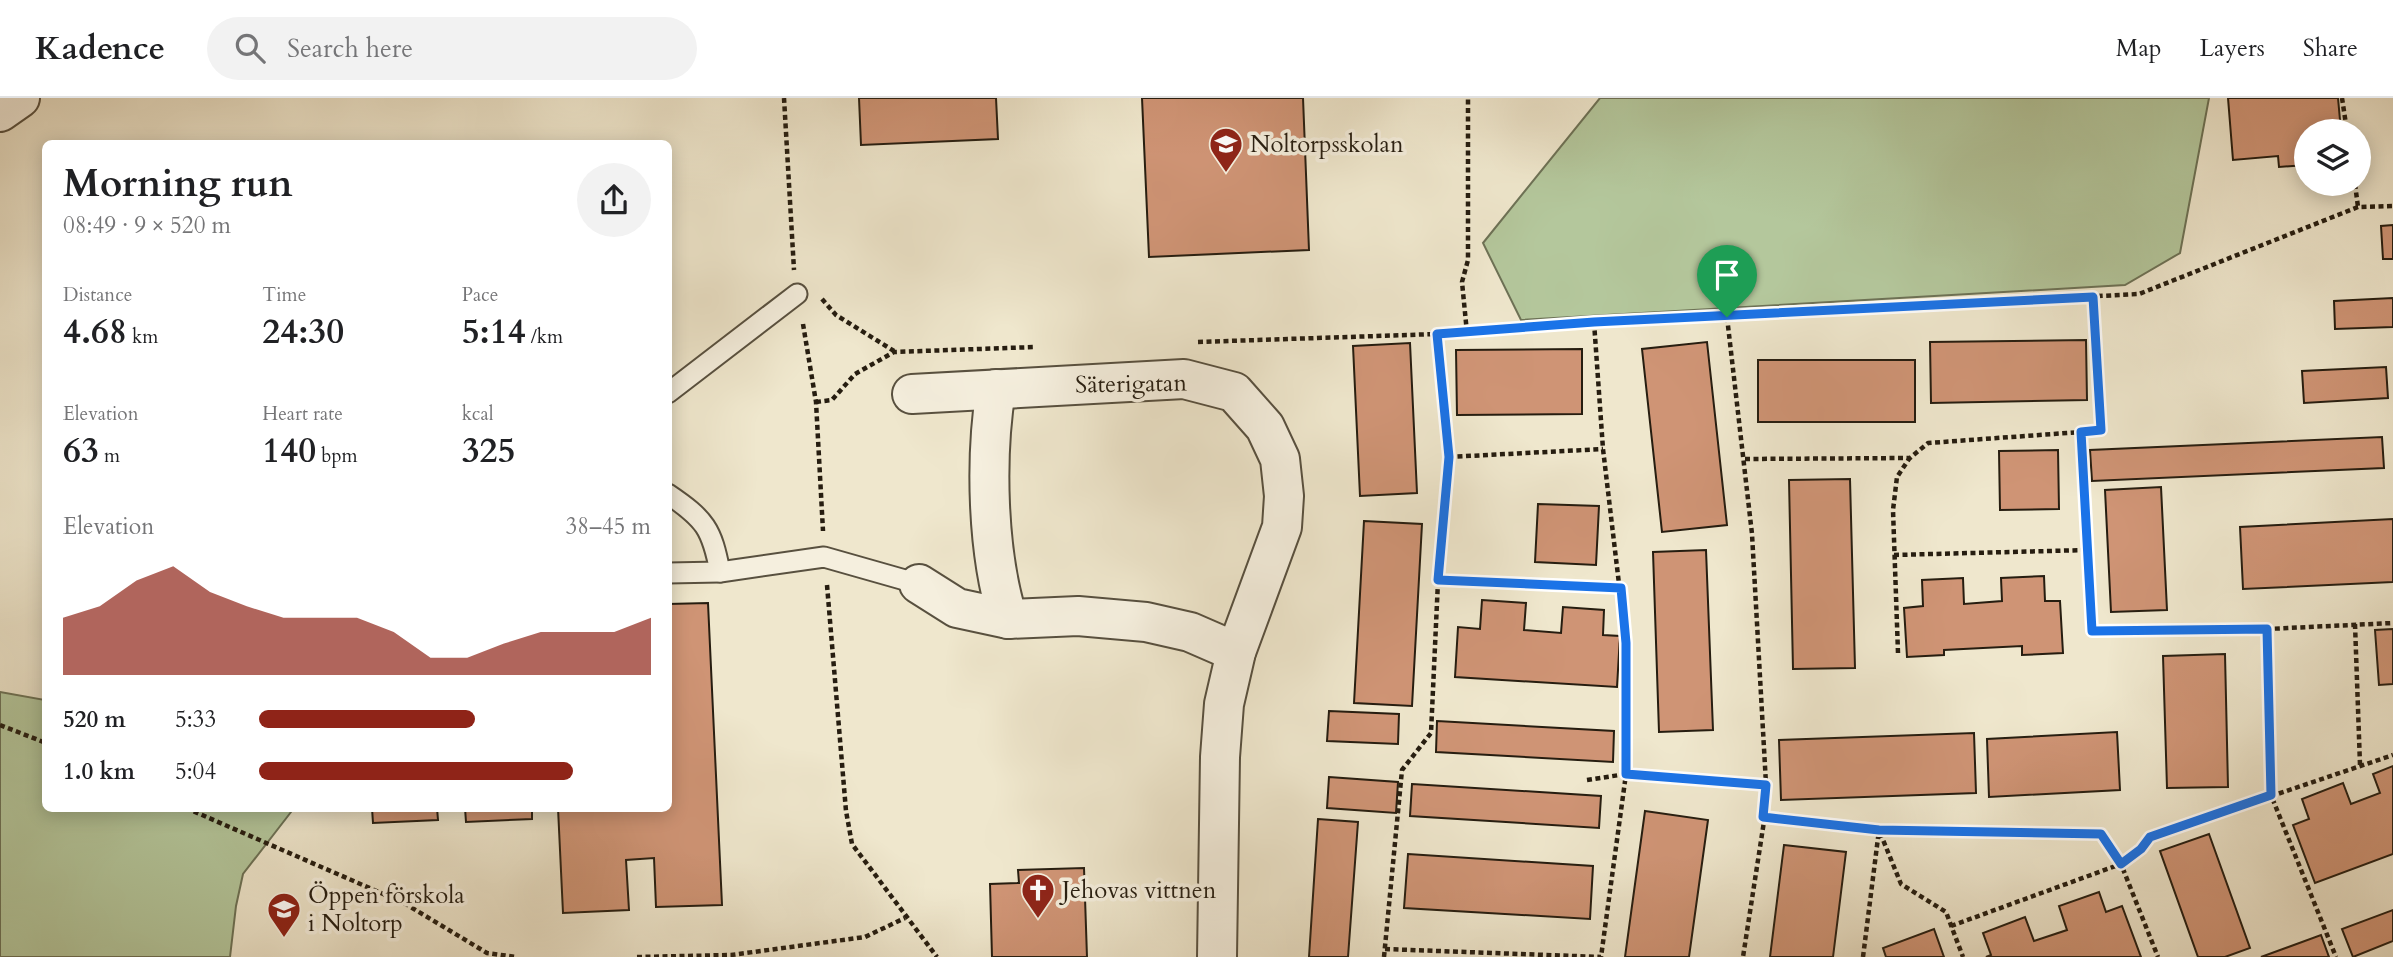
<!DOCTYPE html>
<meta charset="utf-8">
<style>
:root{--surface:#fff;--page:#f2f2f2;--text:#202124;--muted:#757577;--line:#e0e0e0;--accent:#8f2418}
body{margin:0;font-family:Cardo,serif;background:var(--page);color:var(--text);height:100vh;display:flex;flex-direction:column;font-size:26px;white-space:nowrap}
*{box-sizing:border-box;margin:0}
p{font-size:23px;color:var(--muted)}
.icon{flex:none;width:38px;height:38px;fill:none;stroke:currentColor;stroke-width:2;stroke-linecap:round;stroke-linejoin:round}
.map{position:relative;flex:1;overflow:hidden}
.panel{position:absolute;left:42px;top:42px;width:630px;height:672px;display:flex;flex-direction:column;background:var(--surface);border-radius:10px;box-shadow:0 4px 18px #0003}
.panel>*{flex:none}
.fabs{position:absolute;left:2294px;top:21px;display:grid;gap:14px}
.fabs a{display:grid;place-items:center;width:77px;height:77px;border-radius:50%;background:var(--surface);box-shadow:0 4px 18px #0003;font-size:35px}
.pin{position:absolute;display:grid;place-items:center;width:60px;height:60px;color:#fff;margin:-72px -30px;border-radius:50% 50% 50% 0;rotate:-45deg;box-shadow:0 0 7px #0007}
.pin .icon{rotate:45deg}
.round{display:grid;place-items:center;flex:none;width:74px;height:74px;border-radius:37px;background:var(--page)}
.head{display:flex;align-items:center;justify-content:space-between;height:119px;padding:0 21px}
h1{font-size:38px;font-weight:800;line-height:52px}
.metrics{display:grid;grid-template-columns:repeat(3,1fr);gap:10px;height:119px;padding:7px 21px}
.metrics div{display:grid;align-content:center}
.metrics b{font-size:35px;font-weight:800}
.metrics small{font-size:19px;font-weight:400}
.metrics p{font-size:19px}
.chart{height:196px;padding:14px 21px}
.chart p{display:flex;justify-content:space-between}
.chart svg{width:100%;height:126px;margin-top:7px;fill:var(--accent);opacity:.7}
ul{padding:0 21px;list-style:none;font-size:23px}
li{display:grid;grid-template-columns:112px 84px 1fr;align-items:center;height:52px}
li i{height:18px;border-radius:9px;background:var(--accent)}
header{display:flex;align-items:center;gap:42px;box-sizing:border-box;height:98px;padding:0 35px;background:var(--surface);border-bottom:2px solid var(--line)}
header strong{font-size:33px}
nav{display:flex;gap:38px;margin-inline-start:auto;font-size:24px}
.search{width:490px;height:63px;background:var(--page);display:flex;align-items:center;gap:18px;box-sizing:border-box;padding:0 24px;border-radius:38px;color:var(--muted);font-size:26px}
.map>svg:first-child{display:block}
.green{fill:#b4c79c;stroke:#6d7256;stroke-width:2}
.building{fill:#cf9475;stroke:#261d10;stroke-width:2}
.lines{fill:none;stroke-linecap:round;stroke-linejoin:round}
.service-casing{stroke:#58503f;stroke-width:23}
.minor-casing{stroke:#58503f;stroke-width:42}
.path{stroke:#261d10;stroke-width:4.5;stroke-dasharray:5 3.5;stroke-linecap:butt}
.service{stroke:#f5efde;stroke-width:19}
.minor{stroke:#f5efde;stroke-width:38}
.route-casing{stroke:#fff;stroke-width:14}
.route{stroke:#1a73e8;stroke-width:9}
.labels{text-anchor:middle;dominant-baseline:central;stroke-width:7;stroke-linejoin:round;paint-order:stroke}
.poi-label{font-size:24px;fill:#261d10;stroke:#f5efde;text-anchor:start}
.street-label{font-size:24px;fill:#261d10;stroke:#f5efde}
</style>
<header>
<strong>Kadence</strong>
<div class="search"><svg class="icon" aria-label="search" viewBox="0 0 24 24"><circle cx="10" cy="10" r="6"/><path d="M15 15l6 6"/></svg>Search here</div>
<nav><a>Map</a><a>Layers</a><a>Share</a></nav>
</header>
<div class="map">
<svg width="2393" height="859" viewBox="0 0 2393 859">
<rect width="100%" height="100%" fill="#efe7cd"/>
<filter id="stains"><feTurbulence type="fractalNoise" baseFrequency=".00286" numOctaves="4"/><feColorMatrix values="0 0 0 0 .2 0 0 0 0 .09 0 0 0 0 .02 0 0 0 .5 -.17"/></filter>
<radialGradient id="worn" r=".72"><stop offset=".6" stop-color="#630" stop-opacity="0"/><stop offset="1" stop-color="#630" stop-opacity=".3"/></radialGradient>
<g class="green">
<path d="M1600,0H2209L2180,155L2125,187L1521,222L1483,145Z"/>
<path d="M0,594L45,602L46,710H286L291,714L243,776L236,808L230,859H0Z"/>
</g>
<g class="building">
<path d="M859,0H996L998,41L861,47Z"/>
<path d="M1142,0H1303L1309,152L1149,159Z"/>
<path d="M2228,0H2338L2341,33H2306V67L2279,69L2278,58L2233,62Z"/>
<path d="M2393,127V161H2383L2381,128Z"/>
<path d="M2393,200V229L2335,231L2334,203Z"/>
<path d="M2086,242L2087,302L1931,305L1930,244Z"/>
<path d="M1707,244L1727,427L1662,434L1642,251Z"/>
<path d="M1410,245L1417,395L1360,398L1353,248Z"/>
<path d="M1582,251V316L1457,317L1456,252Z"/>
<rect x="1758" y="262" width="157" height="62"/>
<path d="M2386,269L2388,300L2304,305L2302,273Z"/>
<path d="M2382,339L2384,370L2092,383L2090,352Z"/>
<path d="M2058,352L2059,411L2000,412L1999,353Z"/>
<path d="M1850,381L1855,570L1793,571L1789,382Z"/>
<path d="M2161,389L2167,512L2111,514L2105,392Z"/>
<path d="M1538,406L1599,408L1596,467L1535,464Z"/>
<path d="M2393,421V484L2243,491L2240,429Z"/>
<path d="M1364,423L1422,426L1412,608L1354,605Z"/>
<path d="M1706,452L1713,632L1659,634L1653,454Z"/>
<path d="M2044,478L2045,503H2060L2063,555L2022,557V548L1944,552V557L1907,559L1904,510L1923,508L1922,482L1963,480L1964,506L2002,503L2001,480Z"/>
<path d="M1482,502L1526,505L1524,532L1561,535L1563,509L1604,512L1603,537L1620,538L1617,589L1455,579L1458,529L1480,531Z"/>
<path d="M708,505L722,807L656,809L654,760L626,762L629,812L563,815L558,710H668V506Z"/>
<path d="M2393,531V586L2379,587L2375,532Z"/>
<path d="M2225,556L2228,689L2167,690L2163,558Z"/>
<path d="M1329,613L1399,616L1398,646L1327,643Z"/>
<path d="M1437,623L1614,633L1613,664L1436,654Z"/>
<path d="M2117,634L2120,692L1989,699L1987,641Z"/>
<path d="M1974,635L1976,695L1781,702L1779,642Z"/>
<path d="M2393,668V756L2315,785L2293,727L2309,721L2302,701L2343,685L2351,706L2380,695L2373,676Z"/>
<path d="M1329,679L1398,684L1396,715L1327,710Z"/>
<path d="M1412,686L1601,698L1599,730L1410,718Z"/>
<path d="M372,710H437L438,722L373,725Z"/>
<path d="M465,710H532V721L466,724Z"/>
<path d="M1645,713L1708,722L1689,859H1625Z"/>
<path d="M1318,721L1358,724L1348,859H1309Z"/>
<path d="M2209,736L2250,850L2225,859H2198L2160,753Z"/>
<path d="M1784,747L1846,754L1833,859H1770Z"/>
<path d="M1408,756L1593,768L1590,821L1404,810Z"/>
<path d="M1084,770L1087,859H992L990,786L1019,785L1018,772Z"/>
<path d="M2099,794L2106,814L2122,808L2141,859H1986L1991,857L1983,835L2025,819L2034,843L2067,832L2059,808Z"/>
<path d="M2393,812V843L2353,859L2342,831Z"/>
<path d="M1934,831L1944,859H1886L1883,850Z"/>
<path d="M2321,837L2329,859H2261Z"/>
</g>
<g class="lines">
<defs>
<g id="service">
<path d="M668,295L797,196"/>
<path d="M668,396C705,421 712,431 720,474"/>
<path d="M668,475L720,474L824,459L919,486"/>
</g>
<g id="minor">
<path d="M0,14L20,0"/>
<path d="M996,291C985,360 987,454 1008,521"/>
<path d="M912,296L1184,281L1234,294L1265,329L1280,361L1284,398L1282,429L1236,554L1224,606L1220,659L1217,859"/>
<path d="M919,486L957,510L1008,521L1078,518L1146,524L1190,534L1236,554"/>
</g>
</defs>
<use href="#service" class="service-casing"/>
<use href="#minor" class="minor-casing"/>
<g class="path">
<path d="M784,0L794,172"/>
<path d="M2342,0L2347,33"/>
<path d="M2355,86L2358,109"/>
<path d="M2093,199L2101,333L2081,334L2093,533L2267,531L2393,525"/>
<path d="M822,201L836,217L894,253"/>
<path d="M1727,219L1752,436L1767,704L1743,859"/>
<path d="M1594,224L1603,351L1626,545L1628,622L1626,676L1601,859"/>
<path d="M803,226L816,304L823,433"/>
<path d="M1467,235L1462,184L1468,162V0"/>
<path d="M1198,244L1467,235L1594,224L2139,196L2358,109L2393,108"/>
<path d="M816,304L832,302L855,276L894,254L1035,249"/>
<path d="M1449,359L1603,351"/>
<path d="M1745,361L1910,360L1928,345L2081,334"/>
<path d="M1894,457L2088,452"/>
<path d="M1438,483L1621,490"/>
<path d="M827,487L846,713L852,746L937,859"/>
<path d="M2355,526L2360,667"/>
<path d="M2267,531L2271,697L2336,859"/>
<path d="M1898,555L1893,412L1897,379L1909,361"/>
<path d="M0,627L46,645"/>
<path d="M1587,682L1626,676L1766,687"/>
<path d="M186,710L404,805L487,855L516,859"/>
<path d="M1764,719L1879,732L1901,786L1946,814L1963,859"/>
<path d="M1951,828L2121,766L2141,751L2150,739L2393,657"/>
<path d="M1385,851L1601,859"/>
<path d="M637,859L731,857L865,839L905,820"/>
<path d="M1384,859L1402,672L1431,635L1438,483L1449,359L1437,236"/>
<path d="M1863,859L1879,732L2101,736L2121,766L2158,859"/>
</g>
<use href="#service" class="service"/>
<use href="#minor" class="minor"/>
</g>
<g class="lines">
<defs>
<path id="route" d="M2093,199L2101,332L2081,334L2092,533L2267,531L2271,697L2150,739L2141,751L2121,766L2101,736L1879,732L1763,719L1766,687L1626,676V545L1621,490L1438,482L1449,359L1437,236L1594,224Z"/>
</defs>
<use href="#route" class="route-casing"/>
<use href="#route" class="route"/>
</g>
<defs>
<symbol id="school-pin" viewBox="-11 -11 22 30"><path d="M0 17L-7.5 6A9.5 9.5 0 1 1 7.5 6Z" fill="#8f2418" stroke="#f5efde"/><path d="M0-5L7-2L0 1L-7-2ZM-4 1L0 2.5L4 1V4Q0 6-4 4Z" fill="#fff"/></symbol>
<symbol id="church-pin" viewBox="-11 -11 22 30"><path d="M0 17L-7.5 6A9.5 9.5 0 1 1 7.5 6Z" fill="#8f2418" stroke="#f5efde"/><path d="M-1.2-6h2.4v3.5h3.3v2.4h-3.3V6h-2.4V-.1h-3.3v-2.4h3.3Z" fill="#fff"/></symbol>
</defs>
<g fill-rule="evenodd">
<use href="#school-pin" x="1207" y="27" width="38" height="52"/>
<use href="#church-pin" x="1019" y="773" width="38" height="52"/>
<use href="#school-pin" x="265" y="792" width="38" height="52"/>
</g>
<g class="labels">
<g class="poi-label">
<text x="1250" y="46">Noltorpsskolan</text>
<text x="1062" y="792">Jehovas vittnen</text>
<text x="308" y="797">Öppen förskola<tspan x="308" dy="28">i Noltorp</tspan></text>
</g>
<g class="street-label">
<text transform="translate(1131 286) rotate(-1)">Säterigatan</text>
</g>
</g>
<rect width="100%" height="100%" filter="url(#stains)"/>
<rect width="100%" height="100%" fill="url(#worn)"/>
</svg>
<div class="fabs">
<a><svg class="icon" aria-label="layers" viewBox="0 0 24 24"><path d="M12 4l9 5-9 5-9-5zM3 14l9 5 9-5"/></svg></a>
</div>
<div class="pin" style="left:1727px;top:219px;background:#1e9e55"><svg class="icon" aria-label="arrive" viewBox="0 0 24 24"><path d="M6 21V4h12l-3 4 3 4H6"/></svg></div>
<section class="panel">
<div class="head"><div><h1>Morning run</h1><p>08:49 · 9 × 520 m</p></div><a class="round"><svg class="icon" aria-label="share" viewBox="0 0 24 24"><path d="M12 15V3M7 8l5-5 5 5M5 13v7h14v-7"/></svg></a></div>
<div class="metrics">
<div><p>Distance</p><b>4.68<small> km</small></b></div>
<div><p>Time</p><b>24:30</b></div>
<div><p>Pace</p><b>5:14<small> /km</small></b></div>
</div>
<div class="metrics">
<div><p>Elevation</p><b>63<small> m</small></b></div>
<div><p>Heart rate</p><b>140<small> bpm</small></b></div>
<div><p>kcal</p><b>325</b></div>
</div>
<div class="chart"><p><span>Elevation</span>38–45 m</p>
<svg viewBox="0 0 160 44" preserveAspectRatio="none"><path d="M0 44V24L10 20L20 11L30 6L40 15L50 20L60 24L70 24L80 24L90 29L100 38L110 38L120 33L130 29L140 29L150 29L160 24V44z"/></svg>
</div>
<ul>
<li><b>520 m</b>5:33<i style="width:55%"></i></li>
<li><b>1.0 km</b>5:04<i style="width:80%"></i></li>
</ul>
</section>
</div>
